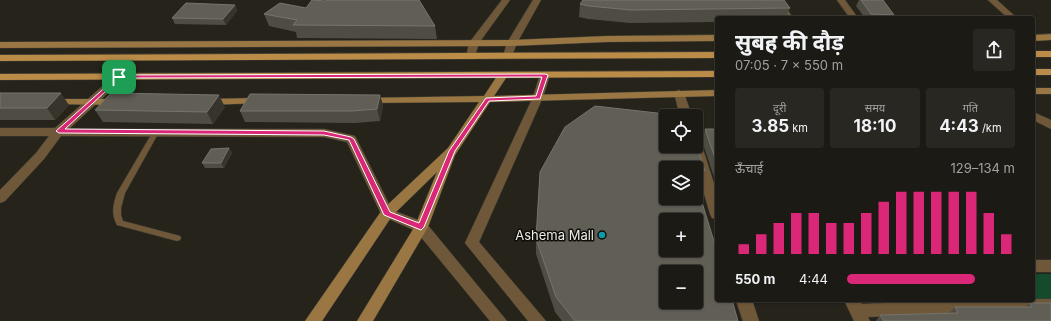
<!DOCTYPE html>
<html lang="hi">
<meta charset="utf-8">
<style>
:root{--surface:#1c1a14;--page:#292722;--text:#f1f3f6;--muted:#a0a1a0;--line:#3a3834;--accent:#db2777}
body{margin:0;font-family:Inter,"Noto Sans Devanagari",sans-serif;background:var(--page);color:var(--text);height:100vh;display:flex;flex-direction:column;font-size:15px;white-space:nowrap}
*{box-sizing:border-box;margin:0}
p{font-size:13px;color:var(--muted)}
.icon{flex:none;width:22px;height:22px;fill:none;stroke:currentColor;stroke-width:2;stroke-linecap:round;stroke-linejoin:round}
.map{position:relative;flex:1;overflow:hidden}
.side{position:absolute;left:715px;top:16px;width:320px;height:286px;display:flex;flex-direction:column;background:var(--surface);border-radius:4px;box-shadow:0 1px 3px #0004,0 0 0 1px var(--line)}
.side>*{flex:none}
.tools{position:absolute;left:659px;top:109px;display:grid;gap:8px}
.tools a{display:grid;place-items:center;width:44px;height:44px;border-radius:4px;background:var(--surface);box-shadow:0 1px 3px #0004,0 0 0 1px var(--line);font-size:20px}
.pin{position:absolute;display:grid;place-items:center;width:34px;height:34px;color:#fff;margin:-17px;border-radius:8px;box-shadow:0 2px 6px #0006}
.round{display:grid;place-items:center;flex:none;width:42px;height:42px;border-radius:4px;background:var(--page)}
.head{display:flex;align-items:center;justify-content:space-between;height:68px;padding:0 20px}
h1{font-size:22px;font-weight:700;line-height:30px}
.figures{display:grid;grid-template-columns:repeat(3,1fr);gap:6px;height:68px;padding:4px 20px}
.figures div{display:grid;align-content:center;border-radius:4px;background:var(--page);text-align:center}
.figures b{font-size:17px;font-weight:700}
.figures small{font-size:11px;font-weight:400}
.figures p{font-size:11px}
.chart{height:112px;padding:8px 20px}
.chart p{display:flex;justify-content:space-between}
.chart svg{width:100%;height:72px;margin-top:4px;stroke:var(--accent);stroke-width:6}
ul{padding:0 20px;list-style:none;font-size:13px}
li{display:grid;grid-template-columns:64px 48px 1fr;align-items:center;height:30px}
li i{height:10px;border-radius:5px;background:var(--accent)}
.map>svg:first-child{display:block}
.green{fill:#144b2d}
.lines{fill:none;stroke-linecap:round;stroke-linejoin:round}
.lane-casing{stroke:#413f37;stroke-width:1}
.street-casing{stroke:#413f37;stroke-width:1}
.secondary-casing{stroke:#413f37;stroke-width:1}
.primary-casing{stroke:#413f37;stroke-width:1}
.lane{fill:#6f5839;fill-rule:evenodd}
.street{fill:#6f5839;fill-rule:evenodd}
.secondary{fill:#997642;fill-rule:evenodd}
.primary{fill:#ba8c48;fill-rule:evenodd}
.wall{fill:#4f4d43;fill-rule:evenodd}
.shaded-wall{fill:#37352b}
.building{fill:#605e55;stroke:#76746c;fill-rule:evenodd}
.route{fill:#db2777;stroke:#fff;fill-rule:evenodd}
.culture-dot{fill:#0f9aa8;stroke:#0e0d08;stroke-width:1.5}
.labels{text-anchor:middle;dominant-baseline:central;stroke-width:3;stroke-linejoin:round;paint-order:stroke}
.poi-label{font-size:13px;fill:#eeece6;stroke:#0e0d08;text-anchor:end}
</style>
<div class="map">
<svg width="1051" height="321" viewBox="0 0 1051 321">
<rect width="100%" height="100%" fill="#25231a"/>
<rect class="green" x="1033" y="274" width="18" height="25"/>
<g class="lines">
<defs>
<g id="lane">
<path d="M777,0H781L793,18H787Z"/>
<path d="M154,130H156L159,132L125,193L121,208V215L123,221L180,236L181,238L180,240L177,241L117,225C111,214 113,205 117,193Z"/>
</g>
<g id="street">
<path d="M502,0H510L479,43L474,59H468L466,57L469,43Z"/>
<path d="M533,0H541L517,43L511,58H505L503,56L507,43Z"/>
<path d="M837,0H845L858,18H850Z"/>
<path d="M988,0H997L1017,18H1008Z"/>
<path d="M545,72L550,75L543,97L479,242L546,321H528L465,243L533,97L540,75Z"/>
<path d="M119,74L124,77L123,79L69,129H324L355,136L392,210L426,223L507,321H490L416,231L382,216L347,142L324,137L61,136L44,159L5,201L0,203V190L36,153L49,136H0V128H55L115,75Z"/>
<path d="M679,90L684,93L692,116H680L674,93Z"/>
<path d="M1033,112L1051,120V129L1033,120Z"/>
<path d="M696,142L702,146L717,193V219L712,218L710,214L690,146H696Z"/>
<rect x="1033" y="260" width="18" height="12"/>
<path d="M1033,299H1051V313H971L868,317L870,321H854L844,300H860L862,304L957,300Z"/>
<path d="M736,300H752L759,321H743Z"/>
</g>
<g id="secondary">
<path d="M1051,34V40L1033,41V35Z"/>
<path d="M717,35V41L607,42L512,46L0,48V42L512,40L607,36Z"/>
<path d="M503,72L508,75L494,96L717,90V96L490,102L455,155L428,227L373,321H357L415,226L437,172L392,216L322,321H305L382,210L448,148L479,102L365,103L361,102L360,100L361,98L484,96L499,73Z"/>
<rect x="1033" y="88" width="18" height="6"/>
<path d="M261,98L265,99L266,101L265,103L207,105L202,102L207,99Z"/>
<path d="M51,99H119L124,102L119,105L47,104L46,102Z"/>
</g>
<g id="primary">
<rect x="1033" y="51" width="18" height="6"/>
<path d="M717,52V58L0,61V55Z"/>
<rect x="1033" y="69" width="18" height="6"/>
<path d="M717,71V77L0,80V74Z"/>
</g>
</defs>
<use href="#lane" class="lane-casing"/>
<use href="#street" class="street-casing"/>
<use href="#secondary" class="secondary-casing"/>
<use href="#primary" class="primary-casing"/>
<use href="#lane" class="lane"/>
<use href="#street" class="street"/>
<use href="#secondary" class="secondary"/>
<use href="#primary" class="primary"/>
</g>
<g class="wall">
<path d="M859,0H883L894,15L892,18H865L856,6Z"/>
<path d="M580,4L790,8L786,18H717V22L630,23L588,19L579,17Z"/>
<path d="M235,5L237,11L226,25L175,24L172,18Z"/>
<path d="M306,8L435,26L437,39L297,38L296,32L269,26L264,14Z"/>
<path d="M0,93L69,105L55,120H0Z"/>
<path d="M380,95L383,106L380,121L355,123L245,122L240,111Z"/>
<path d="M225,107L213,124L103,122L95,110Z"/>
<path d="M705,129H717V186L702,141Z"/>
<path d="M685,147L705,171L700,186H697L738,321H562L555,312L536,254V239ZM666,168H696V198Z"/>
<path d="M229,148L232,153L224,168H205L202,163Z"/>
<path d="M1029,303L1051,321H876L880,315L949,313L955,307H1026Z"/>
</g>
<g class="shaded-wall">
<path d="M235,5L237,11L226,25L223,19Z"/>
<path d="M61,93L69,105L55,120L47,108Z"/>
<path d="M219,95L225,107L213,124L207,112Z"/>
<path d="M380,95L383,106L380,121L377,109Z"/>
<path d="M229,148L232,153L224,168L221,163Z"/>
</g>
<g class="building">
<path d="M312,0L326,1L327,0H419L435,26L293,25L297,20L264,14L280,3L306,8Z"/>
<path d="M583,0H784L790,8L631,10L589,6L580,4Z"/>
<path d="M861,0H883L894,15L871,14Z"/>
<path d="M186,3L235,5L223,19L172,18Z"/>
<path d="M996,16L998,18H955L954,17Z"/>
<path d="M0,93H61L47,108H0Z"/>
<path d="M111,93L219,95L207,112L95,110Z"/>
<path d="M250,94L380,95L377,109L352,111H240Z"/>
<path d="M595,106L675,115L676,116H666V146H685V147H697L705,171H696V168H666V198H696V183L717,251V300H732L738,321H575L556,297L536,239L540,172L565,127ZM666,220H696V250H666ZM666,272H696V302H666Z"/>
<path d="M705,129H717V164Z"/>
<path d="M229,148L221,163H202L211,149Z"/>
<path d="M1029,303H1051V321H884L880,315L958,313L955,307H1032Z"/>
</g>
<path class="route" d="M545,74L548,75L540,99L489,101L455,151L424,227L421,230L384,215L349,140L324,135L59,133L56,131L119,75ZM542,77L536,96L486,98L449,151L419,223L390,212L354,139L351,137L324,131L65,129L120,78Z"/>
<circle class="culture-dot" cx="602" cy="235" r="4"/>
<g class="labels">
<g class="poi-label">
<text x="594" y="235">Ashema Mall</text>
</g>
</g>
</svg>
<div class="tools">
<a><svg class="icon" aria-label="locate" viewBox="0 0 24 24"><circle cx="12" cy="12" r="6"/><path d="M12 2v4M12 18v4M2 12h4M18 12h4"/></svg></a>
<a><svg class="icon" aria-label="layers" viewBox="0 0 24 24"><path d="M12 4l9 5-9 5-9-5zM3 14l9 5 9-5"/></svg></a>
<a>+</a>
<a>−</a>
</div>
<div class="pin" style="left:119px;top:77px;background:#1e9e55"><svg class="icon" aria-label="arrive" viewBox="0 0 24 24"><path d="M6 21V4h12l-3 4 3 4H6"/></svg></div>
<section class="side">
<div class="head"><div><h1>सुबह की दौड़</h1><p>07:05 · 7 × 550 m</p></div><a class="round"><svg class="icon" aria-label="share" viewBox="0 0 24 24"><path d="M12 15V3M7 8l5-5 5 5M5 13v7h14v-7"/></svg></a></div>
<div class="figures">
<div><p>दूरी</p><b>3.85<small> km</small></b></div>
<div><p>समय</p><b>18:10</b></div>
<div><p>गति</p><b>4:43<small> /km</small></b></div>
</div>
<div class="chart"><p><span>ऊँचाई</span>129–134 m</p>
<svg viewBox="0 0 160 44" preserveAspectRatio="none"><path d="M5 44V38M15 44V32M25 44V25M35 44V19M45 44V19M55 44V25M65 44V25M75 44V19M85 44V12M95 44V6M105 44V6M115 44V6M125 44V6M135 44V6M145 44V19M155 44V32"/></svg>
</div>
<ul>
<li><b>550 m</b>4:44<i style="width:76%"></i></li>
</ul>
</section>
</div>
